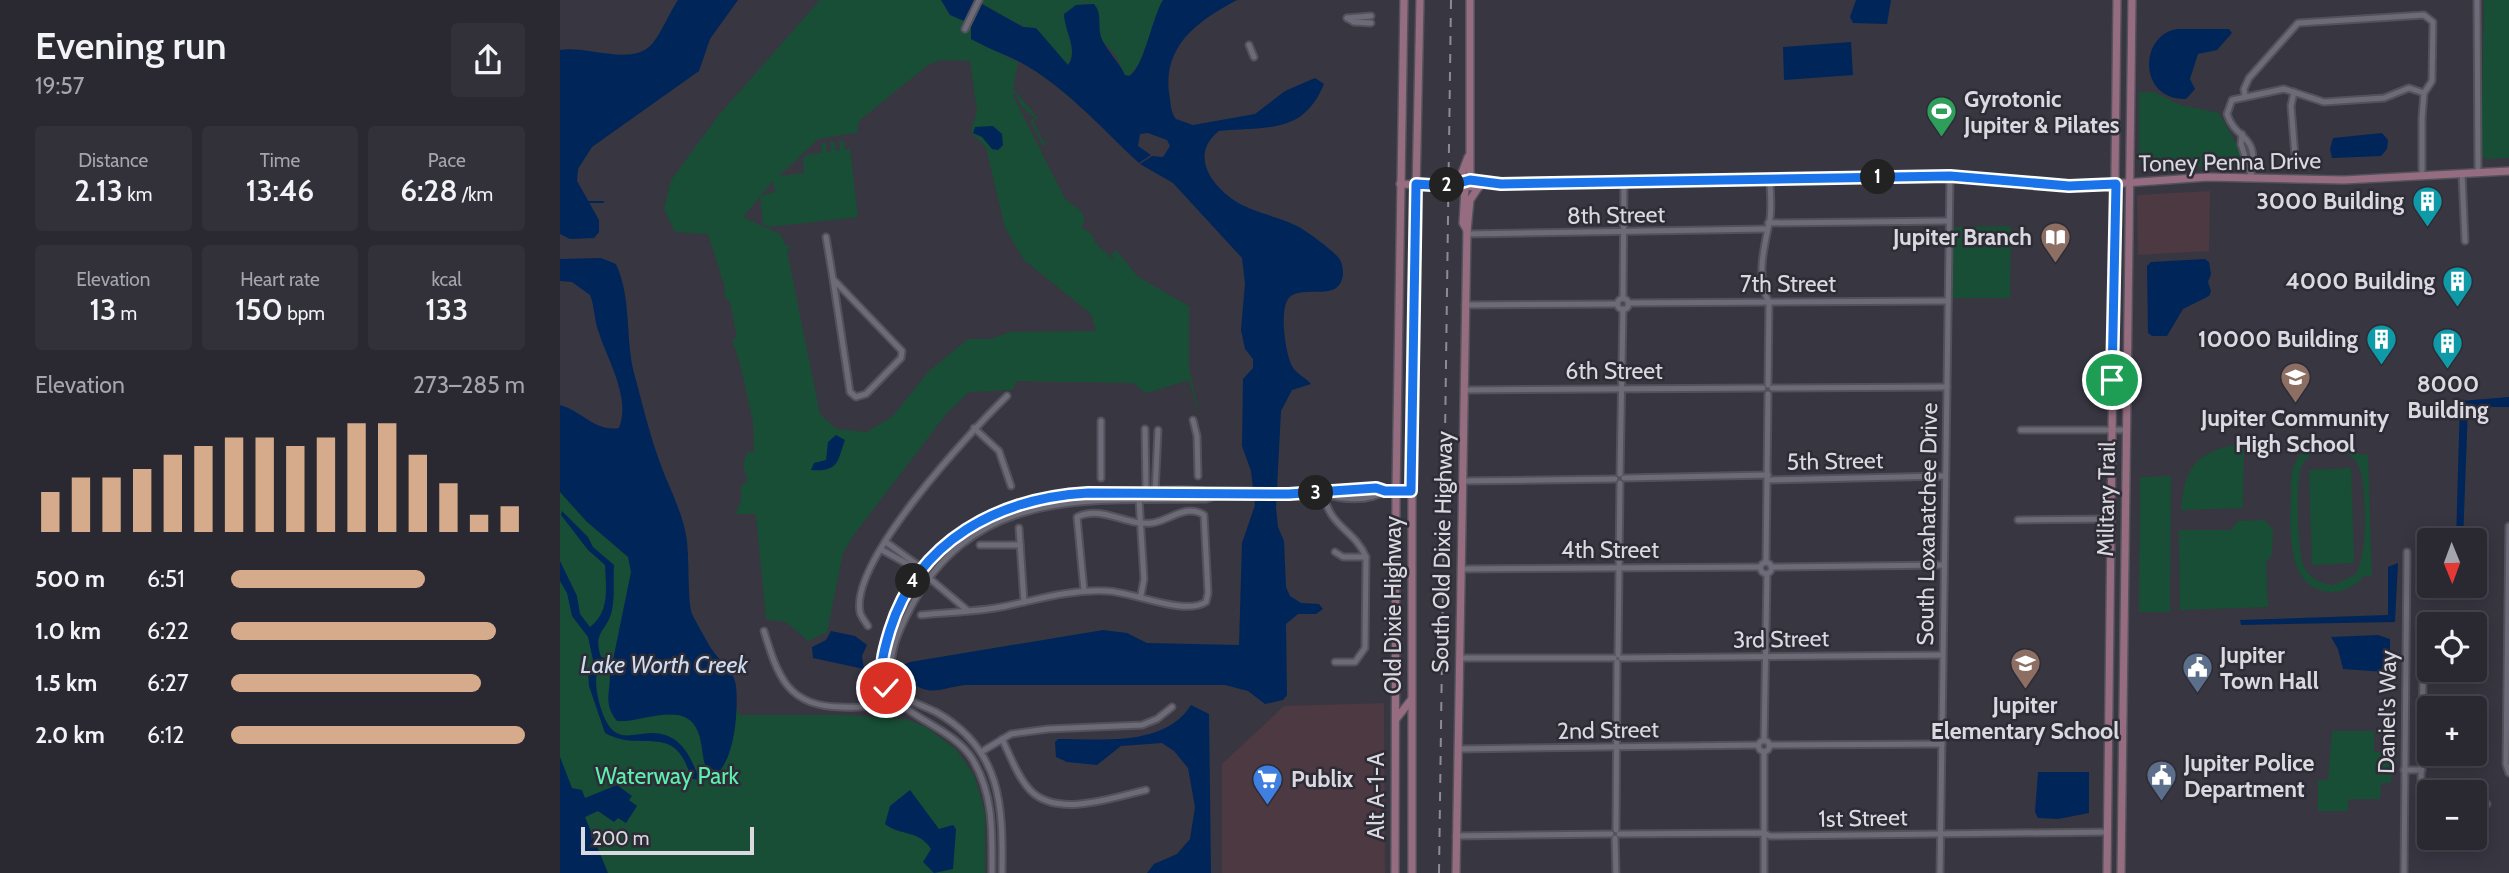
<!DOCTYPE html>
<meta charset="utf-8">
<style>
:root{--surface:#2a2831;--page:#323039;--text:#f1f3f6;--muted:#a5a6ab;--line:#46444d;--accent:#d6ab8b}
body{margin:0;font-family:Cabin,sans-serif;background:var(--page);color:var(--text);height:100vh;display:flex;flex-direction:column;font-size:26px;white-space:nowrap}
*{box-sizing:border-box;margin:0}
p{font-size:23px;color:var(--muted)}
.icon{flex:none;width:38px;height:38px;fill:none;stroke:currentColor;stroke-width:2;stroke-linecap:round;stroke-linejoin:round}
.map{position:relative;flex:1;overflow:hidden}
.side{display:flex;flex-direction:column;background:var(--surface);width:560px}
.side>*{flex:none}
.needle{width:46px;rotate:179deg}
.controls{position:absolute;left:1857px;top:528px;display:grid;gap:14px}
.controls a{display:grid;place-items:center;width:70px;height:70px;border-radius:7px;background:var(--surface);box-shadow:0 4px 18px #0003,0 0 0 2px var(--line);font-size:35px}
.scale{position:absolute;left:21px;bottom:18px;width:173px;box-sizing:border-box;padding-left:7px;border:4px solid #dad9e0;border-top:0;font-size:19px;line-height:24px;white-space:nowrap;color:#dad9e0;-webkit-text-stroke:5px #2e2c36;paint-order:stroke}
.pin{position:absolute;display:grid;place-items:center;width:60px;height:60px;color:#fff;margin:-30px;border:4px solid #fff;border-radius:50%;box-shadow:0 2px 7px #0007}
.km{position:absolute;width:35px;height:35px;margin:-18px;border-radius:50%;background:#222;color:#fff;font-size:19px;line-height:35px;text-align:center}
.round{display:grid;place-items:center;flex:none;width:74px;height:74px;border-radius:7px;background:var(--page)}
.headline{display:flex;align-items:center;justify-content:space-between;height:119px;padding:0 35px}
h1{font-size:38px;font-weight:600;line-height:52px}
.stats{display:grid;grid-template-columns:repeat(3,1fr);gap:10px;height:119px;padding:7px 35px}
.stats div{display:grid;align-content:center;border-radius:7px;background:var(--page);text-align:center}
.stats b{font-size:30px;font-weight:600}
.stats small{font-size:19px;font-weight:400}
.stats p{font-size:19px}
.chart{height:196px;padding:14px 35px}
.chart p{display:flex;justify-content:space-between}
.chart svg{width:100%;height:126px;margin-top:7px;stroke:var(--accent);stroke-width:6}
ul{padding:0 35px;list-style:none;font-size:23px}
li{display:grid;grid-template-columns:112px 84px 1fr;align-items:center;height:52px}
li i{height:18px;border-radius:9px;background:var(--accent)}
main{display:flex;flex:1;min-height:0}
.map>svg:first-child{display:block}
.commercial{fill:#4c3941}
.green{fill:#184e35;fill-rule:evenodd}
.water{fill:#002559;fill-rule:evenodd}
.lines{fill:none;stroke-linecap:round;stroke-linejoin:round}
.stream{stroke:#002559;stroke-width:2}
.street-casing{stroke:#53525b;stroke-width:9}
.secondary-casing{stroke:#53525b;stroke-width:10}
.street{stroke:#6d6b77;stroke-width:5}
.secondary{stroke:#966d80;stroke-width:7}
.rail{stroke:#8d8b94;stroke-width:2;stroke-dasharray:9 9;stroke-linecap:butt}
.route-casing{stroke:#fff;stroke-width:14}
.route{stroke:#1a73e8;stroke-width:9}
.labels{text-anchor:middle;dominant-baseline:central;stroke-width:5;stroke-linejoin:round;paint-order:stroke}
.poi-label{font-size:23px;font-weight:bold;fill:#dad9e0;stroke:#2e2c36;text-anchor:start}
.street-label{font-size:23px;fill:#dad9e0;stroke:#2e2c36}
.park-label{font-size:23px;fill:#5bf0ad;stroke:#2e2c36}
.water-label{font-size:24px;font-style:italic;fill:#cedcf0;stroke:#2e2c36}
</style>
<main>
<section class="side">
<div class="headline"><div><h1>Evening run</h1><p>19:57</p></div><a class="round"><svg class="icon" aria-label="share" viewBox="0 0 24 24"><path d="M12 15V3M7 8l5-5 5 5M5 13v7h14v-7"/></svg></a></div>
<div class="stats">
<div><p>Distance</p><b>2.13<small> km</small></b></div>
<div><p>Time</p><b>13:46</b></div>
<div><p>Pace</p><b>6:28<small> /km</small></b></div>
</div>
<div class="stats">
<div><p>Elevation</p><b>13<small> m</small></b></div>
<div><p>Heart rate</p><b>150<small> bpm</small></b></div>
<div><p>kcal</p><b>133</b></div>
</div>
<div class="chart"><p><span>Elevation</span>273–285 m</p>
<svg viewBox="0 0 160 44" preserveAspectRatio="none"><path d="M5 44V30M15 44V25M25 44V25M35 44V22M45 44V17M55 44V14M65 44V11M75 44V11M85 44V14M95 44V11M105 44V6M115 44V6M125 44V17M135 44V27M145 44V38M155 44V35"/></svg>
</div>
<ul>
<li><b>500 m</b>6:51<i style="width:66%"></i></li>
<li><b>1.0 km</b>6:22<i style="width:90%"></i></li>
<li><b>1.5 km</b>6:27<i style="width:85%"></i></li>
<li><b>2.0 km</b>6:12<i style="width:100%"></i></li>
</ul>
</section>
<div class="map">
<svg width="1949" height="873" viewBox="0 0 1949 873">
<rect width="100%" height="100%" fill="#383641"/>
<g class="commercial">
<path d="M1650,191L1649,251L1578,255L1577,195Z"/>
<path d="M824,703L825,873H662V764L724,706Z"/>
</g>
<g class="green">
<path d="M260,0H381L390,15L411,24V39L458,62L453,89L478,118L473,121L484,143L491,142L483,146L470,121L475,118L462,107L455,93L452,94L505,199L522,212L525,222L521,226L532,235L536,244L555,261L551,254L556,250L578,277L629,306V368L638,408V412L629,380L586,393L573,383L456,381L453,390L409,392L387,413L293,536L283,553L267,632L248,641L226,622L206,619L196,514H176L181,500V486L188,481C183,469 182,463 188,451L194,453L193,422L180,364L172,339L177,337L170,302L164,296L165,288L148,234L115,232L104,209L111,180L158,116ZM381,60L410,61L417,111L411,132L426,148L445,228L464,260L531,314L536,331L450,332L431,339H408L369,371L333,416L307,432L276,429L260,414L227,251L232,246H226L220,234L183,217L213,181L215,192L200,196L203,224L209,227L298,217L290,149L285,150L284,141H279L280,151H276L275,142H270L271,152H267L266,143H261L262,153L246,155L243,159L244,173L219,176L258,139L299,132L297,129L300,120L368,65Z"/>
<path d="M415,0H603L579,64L569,76L565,75L555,54L541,40L537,7L524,3L504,14C507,29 518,54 507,65L487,41L468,27H464Z"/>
<path d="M1924,0H1949V158L1926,159L1921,155Z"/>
<path d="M1579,92H1594L1621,105L1659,113L1682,153L1678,165L1585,171L1579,161Z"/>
<path d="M1451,226L1450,298H1393V227Z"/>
<path d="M1769,441L1787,444L1800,455L1808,454L1812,576H1804C1796,586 1784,592 1771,592C1720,590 1732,515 1731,481C1732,458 1746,443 1769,441ZM1774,448C1785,451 1794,456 1799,467C1807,486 1808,559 1795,575L1773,585C1762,584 1752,579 1745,569C1737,556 1735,479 1742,465C1748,453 1761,448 1774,448Z"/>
<path d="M0,443L160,663L179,715H282L345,719L364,726L396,749L415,777L425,813V873H47L0,762Z"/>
<path d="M1684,443L1683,508L1621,510C1625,463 1637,452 1684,443Z"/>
<path d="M1791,468L1794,563L1752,565L1749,470Z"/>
<path d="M1611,476L1610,612H1579L1580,477Z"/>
<path d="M1704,520L1713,529L1712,554L1706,563L1708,607L1620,610L1619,530H1671L1678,521Z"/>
<path d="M1772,731H1814V752H1832L1831,783H1821L1820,799H1789L1788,811H1758V780H1768Z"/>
</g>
<g class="water">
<path d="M118,0H178L150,39L139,71L32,147L18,169L17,181L39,220V232L34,238L10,239L0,234V50C26,45 72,67 92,44C102,32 109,13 118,0Z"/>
<path d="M381,0H415L463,27L476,28L508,65C519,51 504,30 504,14L516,5L534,4C543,15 537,25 541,37C544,47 559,62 565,75L569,76C584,68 592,17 603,0H677C639,20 603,45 609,93C611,102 610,112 616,119L633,125L695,114L725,91L755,78L764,84C743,135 707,126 659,131C627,156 654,190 682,205C700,214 719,217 737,226C747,231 772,250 779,258C782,263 783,268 783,273C781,303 748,285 731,296C718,304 725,353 732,366C736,374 745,377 751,384L732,390L721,411L716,508L718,527L724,541L726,587L730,596L741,603L759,604L763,609L756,614H738L726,624L727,695L723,700L705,704L688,691L665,685H405C376,689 368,699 343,675V665L350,662L543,630L567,633L587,643L679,645L682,543L695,505L691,471L682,446L683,379L693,368V359L685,349L681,330L685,283L682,258L613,183L580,164L592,156L603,157L610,146L607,140L588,133L580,134L578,146L591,155L579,163C542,129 506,87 460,62C444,54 427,48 411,39V24L390,15Z"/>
<path d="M1296,0H1331L1327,24L1293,23L1290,17Z"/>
<path d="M1617,29H1669L1672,33L1657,50L1638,54L1630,79L1635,89L1626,99C1578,100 1579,35 1617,29Z"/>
<path d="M1291,42L1293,75L1224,80L1223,47Z"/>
<path d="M433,126L442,134L443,145L438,150L432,149L422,137L413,133L415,127Z"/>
<path d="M1822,133L1828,140L1827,149L1821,156L1772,158L1770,149L1773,138Z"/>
<path d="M41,258L56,264C72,299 65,337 74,373C82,402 89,432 99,460C108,486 121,508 126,535C130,555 127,599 132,614C134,618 151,649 153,651C161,663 174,670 176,686C179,713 174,794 131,778C115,720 83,754 45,733L29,686L28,672L33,660L28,637L12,616L7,593L0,581V561L17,596L20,614L30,627C50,612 46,588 45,565L28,550L1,515L2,511L28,537L33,547L54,565C53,579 55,596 52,610C48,631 32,631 41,657L53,660L71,572L68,557L26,521L0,492V405C22,411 35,432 59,428C71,398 48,361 39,333C34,321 35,307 30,295L12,282L0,281V259ZM40,665L47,666C56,684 39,699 57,721C82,723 126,699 138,732C142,742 142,754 145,765L156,771L150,776L137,773C132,761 125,745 112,738C79,720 55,761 39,702C36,689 34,677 40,665Z"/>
<path d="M1645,259L1649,262L1651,274L1648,282L1651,291L1649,296L1623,309L1607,336H1592L1588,333L1587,266L1591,262Z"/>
<path d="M1949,397V407H1908L1903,541H1896L1900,401Z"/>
<path d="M276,435L285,440C277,462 279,472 251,470L254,463L266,460L268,442Z"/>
<path d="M1838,563L1835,622L1681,625L1680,620L1828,615V567Z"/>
<path d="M271,631L295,636L307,645L302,656L304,669L253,658L252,647L266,640Z"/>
<path d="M1818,635L1830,639V668L1826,672L1783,669L1778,649L1771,637Z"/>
<path d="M631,705L649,714L651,873H587L594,864L617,854L630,839L635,807L628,768L614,751L602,743L561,746L537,765L507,762L496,757L495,742L498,739C541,739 605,747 631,705Z"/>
<path d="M0,757L12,788L22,790L25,798L57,785L72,796L69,800L77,806L66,823L58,818L54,822L38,811L25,817L48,873H0Z"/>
<path d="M1478,772H1529V813L1498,819L1478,818L1475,812Z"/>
<path d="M350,790L379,829L393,825L396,829L393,869L374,873L363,862L371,849C358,829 342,837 325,824L330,806Z"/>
</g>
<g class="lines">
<path class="stream" d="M28,202H43"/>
<defs>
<g id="street">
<path d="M1917,0L1918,173"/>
<path d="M787,18L794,22L811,23"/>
<path d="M787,18L811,16"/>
<path d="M405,29L419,0"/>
<path d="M689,45L694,57"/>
<path d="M1734,92L1731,106L1735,156"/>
<path d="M1685,96L1684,89L1689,78L1738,23L1864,15L1873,22L1872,81L1864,93L1862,118V176"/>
<path d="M1682,134L1681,144L1691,175"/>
<path d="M1902,174L1905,241"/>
<path d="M1691,176C1700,132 1676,142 1667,114L1672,100L1724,89L1764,102L1824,98L1849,88L1864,93"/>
<path d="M1208,223L1388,221"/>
<path d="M907,234L1207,229"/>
<path d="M266,237L273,279L342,351L341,358L306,394L296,397L290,392L273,279"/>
<path d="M1063,298L1064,182"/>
<circle cx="1063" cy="304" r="5.5"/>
<path d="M1068,303L1388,301"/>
<path d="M905,305L1057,304"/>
<path d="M1208,385L1209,302C1195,279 1205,243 1210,219C1212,206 1210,191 1210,179"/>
<path d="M1212,388L1387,387"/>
<path d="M904,390L1203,388"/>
<path d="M633,420L637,436L638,476"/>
<path d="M541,421V478"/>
<path d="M414,428L439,451L451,486"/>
<path d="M585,429L586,492"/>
<path d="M1461,430H1566"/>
<path d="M1060,474L1063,309"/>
<path d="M1064,478L1208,475"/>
<path d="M1208,480L1385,476"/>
<path d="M903,481L1055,479"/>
<path d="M595,493L598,430"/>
<path d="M763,493C770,528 794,529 806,557L805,648L795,662H775"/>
<path d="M763,493C781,500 809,502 825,491"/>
<path d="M579,499L584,579L581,595"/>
<path d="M1458,520L1551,519"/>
<path d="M1949,526L1946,764L1949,773"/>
<path d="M459,528L464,602"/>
<path d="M326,542L359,566L362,572"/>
<path d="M420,545H460"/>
<path d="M322,550L362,572L407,610"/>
<path d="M775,552L783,557H806"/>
<path d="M1206,562L1208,394"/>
<circle cx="1206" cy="568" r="5.5"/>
<path d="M1211,567L1384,565"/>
<path d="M901,569L1200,567"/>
<path d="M361,615C387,612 415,612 441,607C476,600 510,589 547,591C574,592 624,616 646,602L648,593L644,515C626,503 609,521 592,523C565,526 543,505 517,517L524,591"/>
<path d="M1869,616L1864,629L1861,781L1869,798"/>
<path d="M308,626C305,621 301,617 300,612C290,560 411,431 447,396"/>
<path d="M204,631C218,677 228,707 282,707C304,708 316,707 334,695"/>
<path d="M1058,655L1060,483"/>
<path d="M900,658H1054"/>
<path d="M1061,658L1383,655"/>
<path d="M442,739C450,755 458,778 471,791C498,818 555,797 586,790"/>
<circle cx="1204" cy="746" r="5.5"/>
<path d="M1204,741L1207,574"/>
<path d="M1209,745L1382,744"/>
<path d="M898,749L1198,745"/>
<path d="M421,752L451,734L488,729L582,725L597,719L612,707"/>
<path d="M1204,752V873"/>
<path d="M1844,770H1862"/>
<path d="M1914,804H1927"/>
<path d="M1860,805L1868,797"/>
<path d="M1056,830L1057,662"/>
<path d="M1059,834L1204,833L1210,836L1547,832"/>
<path d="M896,836L1051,834"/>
<path d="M1055,838L1056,873"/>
<path d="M432,873C432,832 434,796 413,760C389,719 314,714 322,660C334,573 410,510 494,495C518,491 544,494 568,492C591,491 638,486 658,495"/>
<path d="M442,873C443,806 442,749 376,712C361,704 340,701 334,682C325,657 340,628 351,607C416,486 529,501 646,499L658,495L763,493L792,488L851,491"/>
<path d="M1380,873L1390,176"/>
<path d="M1844,873L1847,552"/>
</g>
<g id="secondary">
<path d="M910,0V180"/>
<path d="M899,181L908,157"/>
<path d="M840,184L919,187"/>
<path d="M888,186L910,180L930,184L1390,176L1524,186L1648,177L1784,180L1949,171"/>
<path d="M905,189L903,223L907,230"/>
<path d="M836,719L851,700"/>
<path d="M835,873L836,491L844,0"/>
<path d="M852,873V385L860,0"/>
<path d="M896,873L907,231L910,200L918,188"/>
<path d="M1547,873L1557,0"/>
<path d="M1561,873L1572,0"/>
</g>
</defs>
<use href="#street" class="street-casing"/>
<use href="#secondary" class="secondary-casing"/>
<use href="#street" class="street"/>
<use href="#secondary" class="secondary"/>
<path class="rail" d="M879,873L891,0"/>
</g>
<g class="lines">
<defs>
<path id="route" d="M326,688C318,668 324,650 330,630C358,540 439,498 528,493L729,494L816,488L825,491H851L856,184L888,186L910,180L941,184L1390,176L1509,186L1556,184L1552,380"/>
</defs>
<use href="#route" class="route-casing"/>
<use href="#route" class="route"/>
</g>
<defs>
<symbol id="stadium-pin" viewBox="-11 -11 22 30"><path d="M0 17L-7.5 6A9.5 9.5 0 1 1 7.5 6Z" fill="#2e9e5b" stroke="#2e2c36"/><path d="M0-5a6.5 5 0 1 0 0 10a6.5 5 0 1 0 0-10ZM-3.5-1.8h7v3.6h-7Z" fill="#fff"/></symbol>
<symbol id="building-pin" viewBox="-11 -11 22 30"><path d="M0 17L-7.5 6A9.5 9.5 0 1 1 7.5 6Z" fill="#0f9aa8" stroke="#2e2c36"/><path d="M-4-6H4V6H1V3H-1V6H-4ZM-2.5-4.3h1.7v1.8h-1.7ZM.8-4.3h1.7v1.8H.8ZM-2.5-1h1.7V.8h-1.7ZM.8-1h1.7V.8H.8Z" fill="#fff"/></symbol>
<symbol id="library-pin" viewBox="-11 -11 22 30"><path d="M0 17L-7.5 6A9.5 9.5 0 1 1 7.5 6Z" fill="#8d6e63" stroke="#2e2c36"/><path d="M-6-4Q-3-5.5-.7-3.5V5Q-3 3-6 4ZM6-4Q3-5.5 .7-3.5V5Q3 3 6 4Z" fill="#fff"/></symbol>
<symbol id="school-pin" viewBox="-11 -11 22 30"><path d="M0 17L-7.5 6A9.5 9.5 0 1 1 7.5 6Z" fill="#8d6e63" stroke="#2e2c36"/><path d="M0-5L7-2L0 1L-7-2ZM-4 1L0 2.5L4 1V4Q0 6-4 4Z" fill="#fff"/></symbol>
<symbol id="civic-pin" viewBox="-11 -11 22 30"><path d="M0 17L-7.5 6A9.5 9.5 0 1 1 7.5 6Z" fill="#5c6f8a" stroke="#2e2c36"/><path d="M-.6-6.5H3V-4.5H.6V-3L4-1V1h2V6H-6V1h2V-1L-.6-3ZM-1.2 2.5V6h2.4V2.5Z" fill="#fff"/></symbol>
<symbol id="supermarket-pin" viewBox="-11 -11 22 30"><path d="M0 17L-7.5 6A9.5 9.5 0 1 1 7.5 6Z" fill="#3f7fe0" stroke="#2e2c36"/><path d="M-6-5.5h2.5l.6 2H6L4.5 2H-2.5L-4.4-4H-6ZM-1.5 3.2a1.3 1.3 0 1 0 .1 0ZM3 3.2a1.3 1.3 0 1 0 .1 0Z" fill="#fff"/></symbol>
</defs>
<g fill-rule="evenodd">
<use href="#stadium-pin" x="1364" y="94" width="35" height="47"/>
<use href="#building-pin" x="1850" y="184" width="35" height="47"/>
<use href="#library-pin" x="1478" y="220" width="35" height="47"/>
<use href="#building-pin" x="1880" y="264" width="35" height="47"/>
<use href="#building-pin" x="1804" y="322" width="35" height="47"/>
<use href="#building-pin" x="1870" y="326" width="35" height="47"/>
<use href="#school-pin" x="1718" y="360" width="35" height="47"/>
<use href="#school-pin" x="1448" y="646" width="35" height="47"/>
<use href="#civic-pin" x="1620" y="650" width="35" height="47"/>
<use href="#civic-pin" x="1584" y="758" width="35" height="47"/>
<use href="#supermarket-pin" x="690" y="762" width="35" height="47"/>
</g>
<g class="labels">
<g class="poi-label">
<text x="1404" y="99">Gyrotonic<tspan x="1404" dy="26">Jupiter &amp; Pilates</tspan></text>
<text x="1844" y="201" text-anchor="end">3000 Building</text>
<text x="1472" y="237" text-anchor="end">Jupiter Branch</text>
<text x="1875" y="281" text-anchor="end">4000 Building</text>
<text x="1798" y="339" text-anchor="end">10000 Building</text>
<text x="1888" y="384" text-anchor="middle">8000<tspan x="1888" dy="26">Building</tspan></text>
<text x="1735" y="418" text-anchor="middle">Jupiter Community<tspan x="1735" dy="26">High School</tspan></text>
<text x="1660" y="655">Jupiter<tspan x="1660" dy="26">Town Hall</tspan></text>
<text x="1465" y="705" text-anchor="middle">Jupiter<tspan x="1465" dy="26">Elementary School</tspan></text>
<text x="1624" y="763">Jupiter Police<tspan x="1624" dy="26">Department</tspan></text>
<text x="731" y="779">Publix</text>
</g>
<g class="street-label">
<text transform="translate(1670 162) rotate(-1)">Toney Penna Drive</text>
<text transform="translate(1056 215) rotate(-1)">8th Street</text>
<text x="1228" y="284">7th Street</text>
<text x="1054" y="371">6th Street</text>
<text transform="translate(1275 461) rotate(-1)">5th Street</text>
<text transform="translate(1546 499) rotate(-89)">Military Trail</text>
<text transform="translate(1367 524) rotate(-89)">South Loxahatchee Drive</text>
<text x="1050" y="550">4th Street</text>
<text transform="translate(882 552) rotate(-89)">South Old Dixie Highway</text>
<text transform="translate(833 605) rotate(-90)">Old Dixie Highway</text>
<text transform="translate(1221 639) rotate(-1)">3rd Street</text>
<text transform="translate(1827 712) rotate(-89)">Daniel's Way</text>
<text transform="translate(1048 730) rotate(-1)">2nd Street</text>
<text transform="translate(816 796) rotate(-90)">Alt A-1-A</text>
<text transform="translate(1303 818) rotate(-1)">1st Street</text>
</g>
<g class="park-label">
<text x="107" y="776">Waterway Park</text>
</g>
<g class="water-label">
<text x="104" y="664">Lake Worth Creek</text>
</g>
</g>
</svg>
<div class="controls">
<a><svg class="needle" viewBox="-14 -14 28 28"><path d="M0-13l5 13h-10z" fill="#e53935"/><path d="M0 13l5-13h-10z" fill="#a5a6ab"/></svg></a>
<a><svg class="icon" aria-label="locate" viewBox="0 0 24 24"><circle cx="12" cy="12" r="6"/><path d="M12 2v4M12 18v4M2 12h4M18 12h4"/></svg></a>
<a>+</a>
<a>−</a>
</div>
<div class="scale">200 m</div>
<div class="pin" style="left:1552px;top:380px;background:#1e9e55"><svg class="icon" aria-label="arrive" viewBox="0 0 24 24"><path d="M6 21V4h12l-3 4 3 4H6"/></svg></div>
<div class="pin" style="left:326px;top:688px;background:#d93025"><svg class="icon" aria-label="check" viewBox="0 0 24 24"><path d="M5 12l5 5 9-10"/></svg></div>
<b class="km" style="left:1318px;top:177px">1</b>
<b class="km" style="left:887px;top:185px">2</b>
<b class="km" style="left:756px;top:493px">3</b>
<b class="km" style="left:353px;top:581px">4</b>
</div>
</main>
